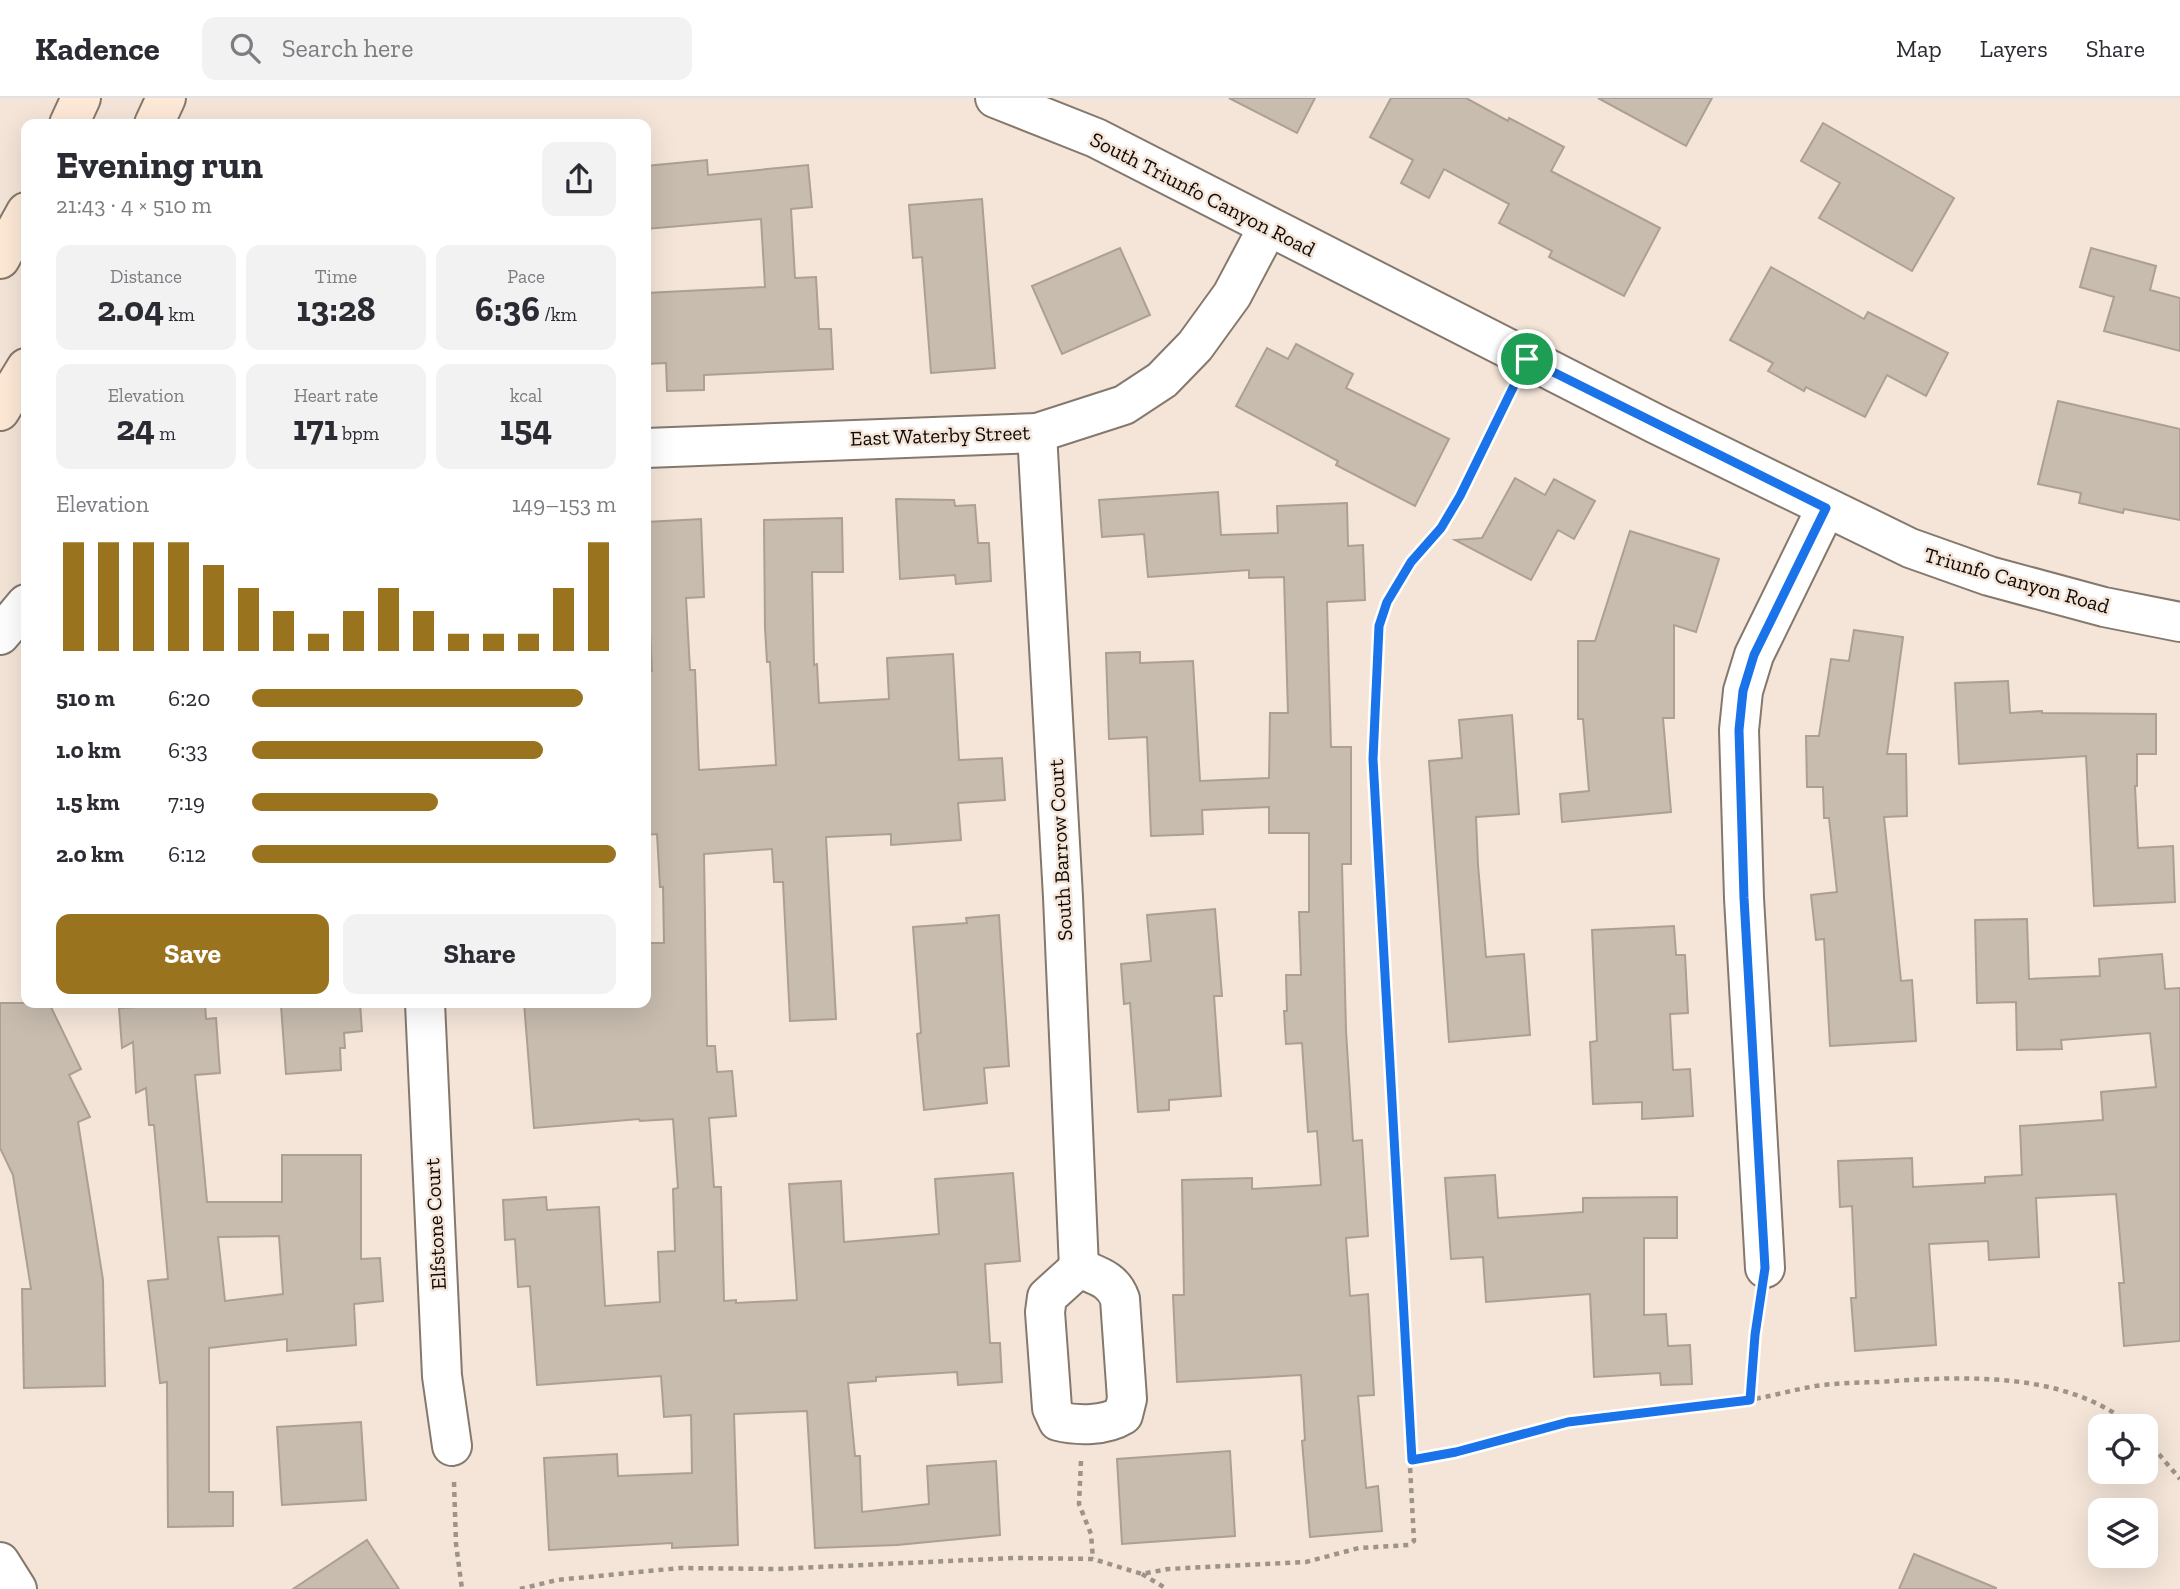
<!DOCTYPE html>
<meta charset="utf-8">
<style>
:root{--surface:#fff;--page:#f2f2f3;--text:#2b2b33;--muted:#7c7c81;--line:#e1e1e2;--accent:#9a731f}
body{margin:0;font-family:"Zilla Slab",serif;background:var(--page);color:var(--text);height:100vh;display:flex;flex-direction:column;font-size:26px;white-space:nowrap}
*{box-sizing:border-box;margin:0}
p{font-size:23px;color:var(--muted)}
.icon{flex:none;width:38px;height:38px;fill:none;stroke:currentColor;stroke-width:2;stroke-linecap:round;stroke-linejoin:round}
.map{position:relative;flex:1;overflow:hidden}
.drawer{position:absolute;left:21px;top:21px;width:630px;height:889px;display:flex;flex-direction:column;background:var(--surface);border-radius:14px;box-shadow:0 7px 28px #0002}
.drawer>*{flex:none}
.buttons{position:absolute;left:2088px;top:1316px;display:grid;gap:14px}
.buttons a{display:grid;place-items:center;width:70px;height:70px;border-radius:14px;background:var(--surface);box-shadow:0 7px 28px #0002;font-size:35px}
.pin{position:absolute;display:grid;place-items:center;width:60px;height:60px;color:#fff;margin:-30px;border:4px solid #fff;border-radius:50%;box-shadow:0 2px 7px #0007}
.round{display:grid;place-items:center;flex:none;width:74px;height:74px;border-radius:14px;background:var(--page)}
.head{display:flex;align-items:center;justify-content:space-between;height:119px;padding:0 35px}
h1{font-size:38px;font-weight:800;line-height:52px}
.stats{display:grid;grid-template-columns:repeat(3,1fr);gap:10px;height:119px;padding:7px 35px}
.stats div{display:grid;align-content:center;border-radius:14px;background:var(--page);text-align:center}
.stats b{font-size:35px;font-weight:800}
.stats small{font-size:19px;font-weight:400}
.stats p{font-size:19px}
.chart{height:196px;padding:14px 35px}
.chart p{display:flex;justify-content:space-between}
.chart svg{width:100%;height:126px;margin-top:7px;stroke:var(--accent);stroke-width:6}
.cta{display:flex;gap:14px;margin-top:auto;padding:14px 35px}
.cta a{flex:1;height:80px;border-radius:14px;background:var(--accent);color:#fff;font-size:28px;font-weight:800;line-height:80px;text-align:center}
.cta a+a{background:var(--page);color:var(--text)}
ul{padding:0 35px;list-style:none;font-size:23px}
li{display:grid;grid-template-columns:112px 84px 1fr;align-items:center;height:52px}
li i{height:18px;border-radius:9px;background:var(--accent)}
header{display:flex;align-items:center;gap:42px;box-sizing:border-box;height:98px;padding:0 35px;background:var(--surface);border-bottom:2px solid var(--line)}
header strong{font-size:33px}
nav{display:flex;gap:38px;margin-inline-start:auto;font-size:24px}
.search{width:490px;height:63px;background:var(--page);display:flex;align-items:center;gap:18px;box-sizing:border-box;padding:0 24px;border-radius:14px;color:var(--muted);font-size:26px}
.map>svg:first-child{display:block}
.building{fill:#c7bcae;stroke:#aba092;stroke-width:2;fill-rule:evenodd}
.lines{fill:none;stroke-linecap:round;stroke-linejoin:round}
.minor-casing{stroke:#85786c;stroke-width:42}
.secondary-casing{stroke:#85786c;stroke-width:42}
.path{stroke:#9e9389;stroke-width:4.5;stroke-dasharray:5 5;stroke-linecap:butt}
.minor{stroke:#fff;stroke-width:38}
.secondary{stroke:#fee9d7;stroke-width:38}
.route-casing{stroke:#fff;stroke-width:14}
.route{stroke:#1a73e8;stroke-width:9}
.labels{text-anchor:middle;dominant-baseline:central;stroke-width:5;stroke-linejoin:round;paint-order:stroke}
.street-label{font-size:21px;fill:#0f0a06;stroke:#f4e5d8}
</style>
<header>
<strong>Kadence</strong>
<div class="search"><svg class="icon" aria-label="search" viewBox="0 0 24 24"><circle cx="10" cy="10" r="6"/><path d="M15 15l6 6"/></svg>Search here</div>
<nav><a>Map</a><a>Layers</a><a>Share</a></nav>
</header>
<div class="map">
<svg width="2180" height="1491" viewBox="0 0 2180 1491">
<rect width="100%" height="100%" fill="#f4e5d8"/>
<g class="building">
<path d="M1229,0H1315L1297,35Z"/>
<path d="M1391,0H1466L1508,23L1509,20L1564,49L1551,73L1660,130L1624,198L1549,159L1552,153L1499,125L1509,106L1444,71L1429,100L1401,85L1413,62L1370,39Z"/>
<path d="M1598,0H1712L1686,48Z"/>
<path d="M1823,25L1954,100L1912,173L1819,120L1840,85L1801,63Z"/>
<path d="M707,62L708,77L808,67L812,109L791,111L795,180L816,179L819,231H831L833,271L704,277V292L667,293L666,265L646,266V195L765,189L761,121L646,131V68Z"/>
<path d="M982,101L995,270L931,275L922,159L913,160L909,107Z"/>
<path d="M1120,150L1150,217L1062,256L1032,188Z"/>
<path d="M2091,150L2156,168L2150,192L2180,200V253L2104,233L2114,199L2080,189Z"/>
<path d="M1771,169L1864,221L1868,214L1948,255L1926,298L1887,277L1865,319L1806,289L1804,293L1768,273L1773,265L1730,242Z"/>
<path d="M1296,246L1353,276L1346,290L1449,341L1415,408L1336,367L1338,363L1236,308L1267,250L1288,261Z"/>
<path d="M2058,303L2180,331V422L2124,411L2123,415L2079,405L2081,395L2038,386Z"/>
<path d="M1515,380L1545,397L1554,381L1595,403L1574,441L1558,432L1531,482L1455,442L1482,440Z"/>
<path d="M1218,394L1221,437L1278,435L1277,408L1347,405L1348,448L1363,447L1365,502L1327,504L1331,649H1351V766H1342L1346,933L1353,1043L1362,1042L1368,1138L1346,1140L1350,1198L1368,1196L1374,1297L1358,1298L1366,1390L1378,1388L1382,1433L1310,1439L1302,1343L1305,1342L1301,1277L1177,1284L1173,1197H1184L1182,1082L1252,1080V1091L1321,1087L1317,1033L1308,1034L1302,945L1286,946L1284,913H1287L1286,877H1301L1299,814H1309V735H1269V709L1202,712L1203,736L1151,738L1147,639L1109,641L1106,555L1140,554V565L1193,563L1200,683L1269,680L1270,615H1288L1284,479L1249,480V472L1148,479L1144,436L1102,439L1099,402Z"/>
<path d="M896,401L954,402L955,408L975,407L978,445H989L991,483L956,486L955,477L900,481Z"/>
<path d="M842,420L843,474H812L814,567L817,566L819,605L889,601L887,560L953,556L959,662L1002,660L1005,702L958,705L961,742L891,747V736L826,739L836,921L790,923L783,784H774L772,751L704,756L707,948H715L717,974L732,973L736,1018L709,1020L714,1089H721L724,1203L736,1202V1205L797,1202L789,1086L841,1083L844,1144L939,1136L935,1081L1013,1075L1020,1163L985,1166L990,1245H1000L1002,1284L958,1287L957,1274L876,1279V1283L848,1285L855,1358H860L862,1414L929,1406L927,1368L996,1363L1000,1437L897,1447L815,1450L807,1313L734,1316L738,1447L672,1450V1445L549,1452L544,1360L617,1356L618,1378L692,1375L691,1317L664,1319L661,1278L537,1287L530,1188L518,1189L515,1141L505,1142L503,1102L546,1099L547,1112L599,1109L605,1208L660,1204L658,1154L675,1153L673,1091L678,1090L673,1021L640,1023L639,1021L534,1030L524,905H646V845H664L663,789H660L657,736L646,737V638H649L647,573H652L648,494H646V424L701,421L704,499L686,500L690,572H695L699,672L776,667L770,564H767L765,530L764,422Z"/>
<path d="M1630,433L1719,461L1696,534L1674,527V620H1663L1671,714L1562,724L1560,696L1589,693L1583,621H1578V543H1595Z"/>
<path d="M1854,532L1903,539L1887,656H1906L1907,718L1884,719L1901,883L1912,882L1916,943L1830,948L1824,841L1816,842L1811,797L1837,794L1829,720H1824L1823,689H1807L1806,638H1819L1831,561L1849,563Z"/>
<path d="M2008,583L2010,615L2042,613V615L2156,616V656H2137V688H2135L2138,750L2173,748L2175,804L2094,808L2086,658L1959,666L1955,585Z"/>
<path d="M1512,617L1519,716L1476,719L1478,767L1486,859L1524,856L1530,937L1449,944L1429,663L1462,660L1459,622Z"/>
<path d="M1215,811L1222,898H1214L1221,998L1169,1002V1012L1138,1014L1130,905L1124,906L1121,866L1151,863L1147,817Z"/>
<path d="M999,817L1009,968L984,970L987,1005L924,1012L917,936L921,935L913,829L967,825L966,820Z"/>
<path d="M2027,821L2029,881L2100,878L2099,861L2162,856L2165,891L2180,890V1243L2124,1248L2119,1185H2124L2116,1096L2036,1100L2039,1159L1989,1162L1988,1143L1929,1146L1936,1247L1855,1253L1851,1200H1856L1852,1108L1840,1109L1838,1063L1912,1060L1913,1089L1985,1085V1079L2022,1077L2020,1028L2103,1022L2101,994L2156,989L2150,935L2061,942L2062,951L2017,952L2016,904L1977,905L1975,822Z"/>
<path d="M1674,828L1676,857H1685L1688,915L1670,916L1673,972L1690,971L1693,1018L1642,1021V1004L1593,1006L1590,944L1597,943L1592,832Z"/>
<path d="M0,905H49L81,971L69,977L90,1019L78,1024L103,1182L105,1288L24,1290L22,1191H31L13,1077L0,1050Z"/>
<path d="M205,905L206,921L216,920L220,975L195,977L207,1104H282V1057H361V1161L380,1160L383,1203L354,1206L356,1247L287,1253V1241L209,1250V1394H233V1428L168,1429L167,1284L160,1285L148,1183L168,1181L154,1027H149L146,990L136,995L133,944L122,950L119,910ZM279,1138L283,1196L225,1203L218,1139Z"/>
<path d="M321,905H360L362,933L344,935L345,950H340L341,972L286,976L281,908Z"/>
<path d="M1495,1077L1498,1120L1583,1114V1100L1677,1099V1140H1644V1217L1666,1216L1668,1248L1690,1247L1692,1286L1661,1287L1660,1275L1594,1279L1590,1196L1486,1204L1483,1159L1451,1161L1445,1080Z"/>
<path d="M361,1324L366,1402L282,1407L277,1329Z"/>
<path d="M1230,1353L1235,1438L1122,1446L1117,1361Z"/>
<path d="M367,1442L399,1491H293Z"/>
<path d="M1914,1456L1996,1490V1491H1899Z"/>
</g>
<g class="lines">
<defs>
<g id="minor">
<path d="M995,0L1096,40L1656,326L1910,450L1989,478L2104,509L2180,524"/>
<path d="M1037,335L1063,799L1079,1170"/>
<path d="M646,350L1037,335L1124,307L1162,282L1195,248L1232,197L1268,129"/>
<path d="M0,537L26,506"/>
<path d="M425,905L442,1278L452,1348"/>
<path d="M1079,1170C1097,1178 1113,1181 1120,1201L1127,1301L1123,1317C1105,1328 1078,1328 1058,1323L1052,1310L1045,1214L1047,1199Z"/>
<path d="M1765,1170L1744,800L1739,632L1743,593L1754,557L1826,410"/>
<path d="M0,1464L17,1491"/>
</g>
<g id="secondary">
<path d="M69,26L81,0"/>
<path d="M154,26L166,0"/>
<path d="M0,161L26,114"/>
<path d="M0,313L26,270"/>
</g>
</defs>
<use href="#minor" class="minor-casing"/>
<use href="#secondary" class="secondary-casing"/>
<g class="path">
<path d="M1750,1302L1760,1205"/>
<path d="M2146,1341L2180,1381"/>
<path d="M1412,1362C1464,1352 1514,1336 1566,1324C1625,1311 1687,1310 1746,1302C1772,1299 1797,1290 1824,1287C1847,1284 1870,1285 1893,1283C1972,1278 2068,1275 2132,1328"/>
<path d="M1081,1363L1079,1406L1091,1436L1093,1461"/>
<path d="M454,1384L456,1446L462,1491"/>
<path d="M1142,1476L1167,1491"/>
<path d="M520,1491L557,1482L680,1470L776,1471L1014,1460L1093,1461L1142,1476L1168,1471L1306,1464L1359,1450L1409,1447L1414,1443L1372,661L1379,529L1387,504L1411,465L1441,430L1460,398L1512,293"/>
</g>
<use href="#minor" class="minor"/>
<use href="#secondary" class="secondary"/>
</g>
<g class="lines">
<defs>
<path id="route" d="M1527,261L1826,410L1754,557L1743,593L1739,632L1744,800L1765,1170L1755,1237L1750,1302L1568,1324L1456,1354L1412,1362L1373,661L1379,528L1387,504L1411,464L1441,430L1460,398Z"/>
</defs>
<use href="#route" class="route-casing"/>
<use href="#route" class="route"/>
</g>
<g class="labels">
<g class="street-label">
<text transform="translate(1203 96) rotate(27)">South Triunfo Canyon Road</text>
<text transform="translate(940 337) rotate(-2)">East Waterby Street</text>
<text transform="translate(2017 482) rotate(16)">Triunfo Canyon Road</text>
<text transform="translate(1060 752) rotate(-93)">South Barrow Court</text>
<text transform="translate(435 1126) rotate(-93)">Elfstone Court</text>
</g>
</g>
</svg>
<div class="buttons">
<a><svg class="icon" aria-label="locate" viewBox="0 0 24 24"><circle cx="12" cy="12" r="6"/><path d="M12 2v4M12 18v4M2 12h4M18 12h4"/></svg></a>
<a><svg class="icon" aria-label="layers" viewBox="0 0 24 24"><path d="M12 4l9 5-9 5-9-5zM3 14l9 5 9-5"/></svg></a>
</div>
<div class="pin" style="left:1527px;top:261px;background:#1e9e55"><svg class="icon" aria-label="arrive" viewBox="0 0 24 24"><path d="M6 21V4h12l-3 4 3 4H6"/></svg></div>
<section class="drawer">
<div class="head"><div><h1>Evening run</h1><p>21:43 · 4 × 510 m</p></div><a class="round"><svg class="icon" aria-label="share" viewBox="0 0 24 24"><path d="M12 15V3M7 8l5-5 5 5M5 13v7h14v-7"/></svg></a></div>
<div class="stats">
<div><p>Distance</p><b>2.04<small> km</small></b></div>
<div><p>Time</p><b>13:28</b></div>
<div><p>Pace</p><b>6:36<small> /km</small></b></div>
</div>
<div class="stats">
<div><p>Elevation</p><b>24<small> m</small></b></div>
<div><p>Heart rate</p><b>171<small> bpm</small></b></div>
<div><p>kcal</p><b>154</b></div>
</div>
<div class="chart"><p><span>Elevation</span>149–153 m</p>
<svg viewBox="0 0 160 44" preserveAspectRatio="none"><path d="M5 44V6M15 44V6M25 44V6M35 44V6M45 44V14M55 44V22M65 44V30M75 44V38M85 44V30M95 44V22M105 44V30M115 44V38M125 44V38M135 44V38M145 44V22M155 44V6"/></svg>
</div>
<ul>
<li><b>510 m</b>6:20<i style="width:91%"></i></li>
<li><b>1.0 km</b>6:33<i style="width:80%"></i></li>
<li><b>1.5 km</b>7:19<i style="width:51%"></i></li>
<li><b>2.0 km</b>6:12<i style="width:100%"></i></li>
</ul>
<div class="cta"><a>Save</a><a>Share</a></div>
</section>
</div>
